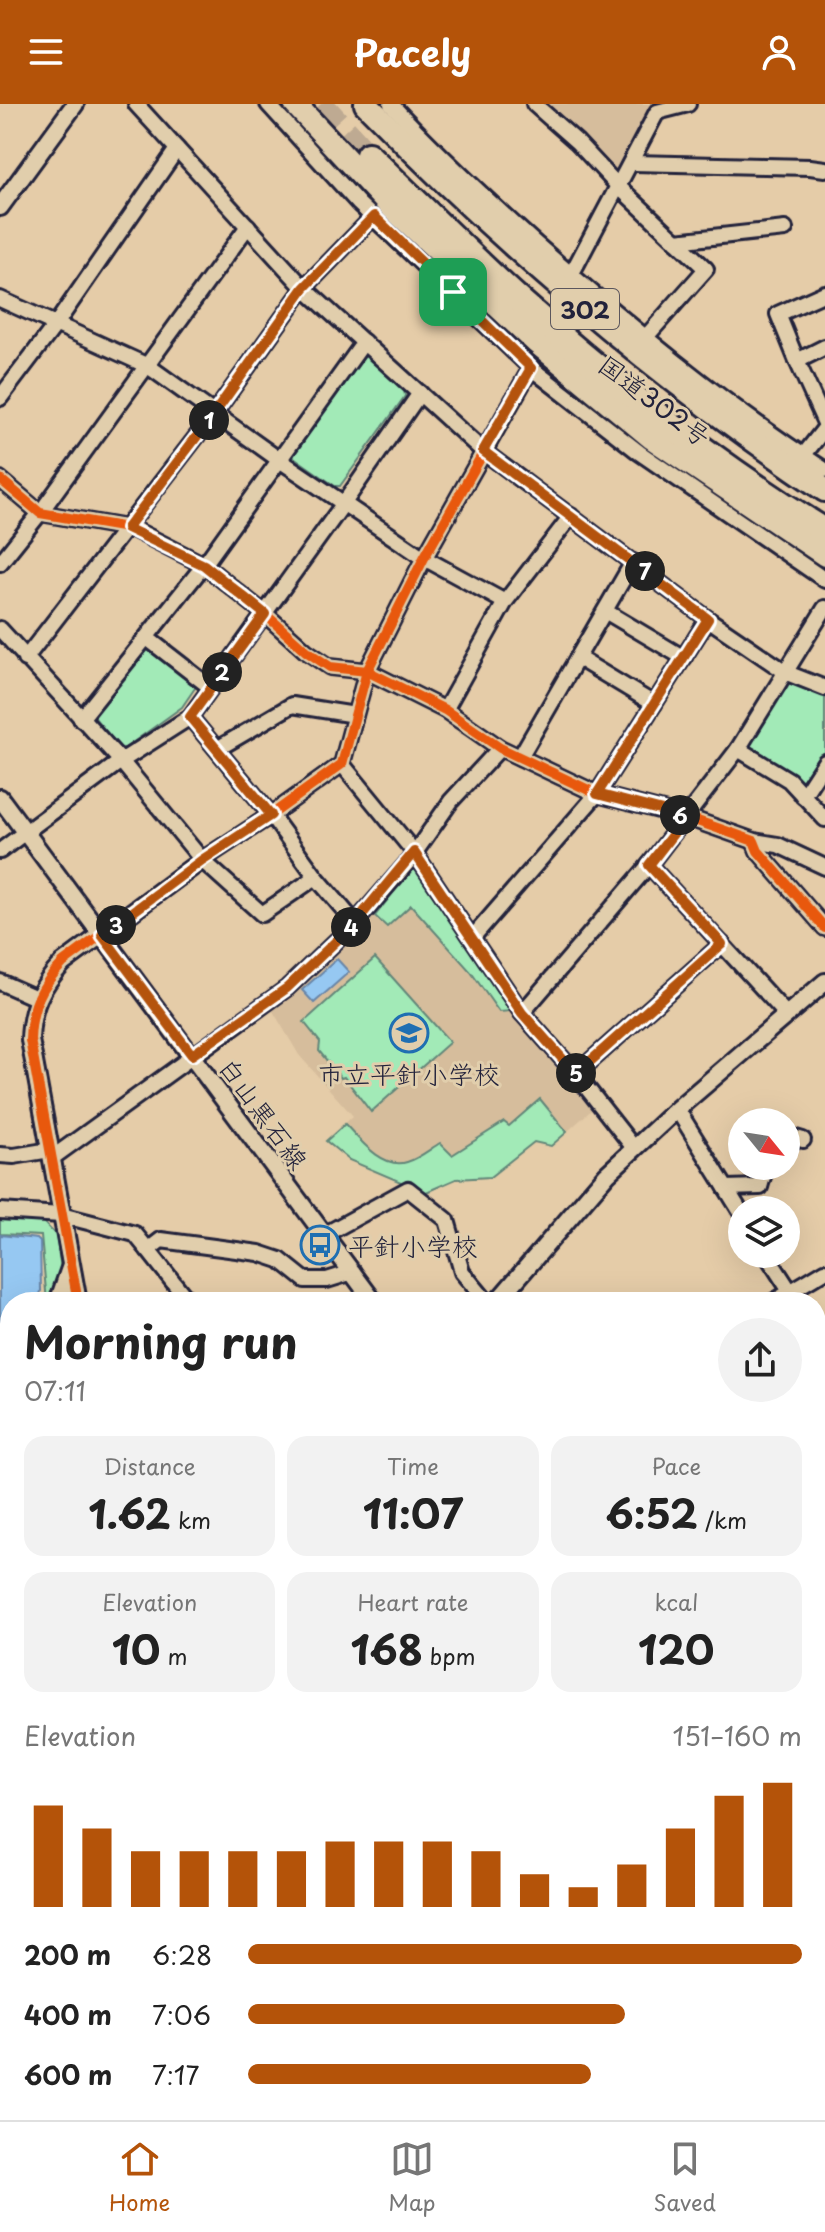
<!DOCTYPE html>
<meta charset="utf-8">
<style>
:root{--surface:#fff;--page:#f2f2f2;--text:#222;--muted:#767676;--line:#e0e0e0;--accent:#b45309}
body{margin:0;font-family:"Playpen Sans","Klee One",sans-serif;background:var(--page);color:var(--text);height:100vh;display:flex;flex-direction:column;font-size:30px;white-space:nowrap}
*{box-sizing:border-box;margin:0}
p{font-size:26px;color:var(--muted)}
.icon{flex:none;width:44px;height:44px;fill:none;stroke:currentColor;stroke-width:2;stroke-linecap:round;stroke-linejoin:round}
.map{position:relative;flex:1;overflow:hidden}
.panel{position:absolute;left:0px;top:1188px;width:826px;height:828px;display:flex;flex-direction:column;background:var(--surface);border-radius:32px 32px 0 0;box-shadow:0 8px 32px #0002}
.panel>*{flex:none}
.needle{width:52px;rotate:120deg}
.controls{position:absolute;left:728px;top:1004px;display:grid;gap:16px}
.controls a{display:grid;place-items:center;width:72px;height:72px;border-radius:50%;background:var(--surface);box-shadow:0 8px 32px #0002;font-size:40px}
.pin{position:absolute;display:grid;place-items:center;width:68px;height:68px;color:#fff;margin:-34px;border-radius:16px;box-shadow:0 4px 12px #0006}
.km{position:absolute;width:40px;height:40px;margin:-20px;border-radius:50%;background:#222;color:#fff;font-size:22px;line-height:40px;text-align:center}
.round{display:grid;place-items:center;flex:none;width:84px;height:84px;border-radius:42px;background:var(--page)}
.overview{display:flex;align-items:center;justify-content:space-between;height:136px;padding:0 24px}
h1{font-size:44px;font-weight:700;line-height:60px}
.metrics{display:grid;grid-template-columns:repeat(3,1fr);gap:12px;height:136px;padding:8px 24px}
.metrics div{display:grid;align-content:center;border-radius:20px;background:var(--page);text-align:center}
.metrics b{font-size:40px;font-weight:700}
.metrics small{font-size:22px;font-weight:400}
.metrics p{font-size:22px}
.chart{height:224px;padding:16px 24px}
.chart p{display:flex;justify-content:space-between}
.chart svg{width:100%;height:144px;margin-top:8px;stroke:var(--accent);stroke-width:6}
ul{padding:0 24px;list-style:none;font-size:26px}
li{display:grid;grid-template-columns:128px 96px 1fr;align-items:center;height:60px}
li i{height:20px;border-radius:10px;background:var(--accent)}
header{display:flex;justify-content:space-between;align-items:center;height:104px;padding:0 24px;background:var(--accent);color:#fff;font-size:36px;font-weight:700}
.dock{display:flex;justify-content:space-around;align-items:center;height:112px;border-top:2px solid var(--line);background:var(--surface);font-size:22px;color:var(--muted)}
.dock a{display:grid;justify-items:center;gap:4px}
.dock .on{color:var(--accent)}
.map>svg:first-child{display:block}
.built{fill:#d6bd9c}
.green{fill:#a2eab7;stroke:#628679;stroke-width:2}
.water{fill:#96c8f2;stroke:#6886a9;stroke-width:2}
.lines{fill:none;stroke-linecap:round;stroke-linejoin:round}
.motorway-tunnel{stroke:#beaa92;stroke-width:24;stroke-dasharray:24 12;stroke-linecap:butt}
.minor-casing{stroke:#22223b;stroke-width:20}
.tertiary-casing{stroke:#22223b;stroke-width:22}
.secondary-casing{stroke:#22223b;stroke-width:24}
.primary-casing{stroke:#22223b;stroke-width:26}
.trunk-casing{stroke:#22223b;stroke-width:28}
.motorway-casing{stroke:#22223b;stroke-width:30}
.minor{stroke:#e1ceac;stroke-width:14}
.tertiary{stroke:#e1ceac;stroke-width:16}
.secondary{stroke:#e1ceac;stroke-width:18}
.primary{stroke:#e1ceac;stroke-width:20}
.trunk{stroke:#e1ceac;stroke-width:22}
.motorway{stroke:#e1ceac;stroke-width:24}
.cycleway-casing{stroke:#e1ceac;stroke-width:15}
.cycleway{stroke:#e8590c;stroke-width:10}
.route-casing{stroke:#fff;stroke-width:16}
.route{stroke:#b45309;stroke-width:10}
.labels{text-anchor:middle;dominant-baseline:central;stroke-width:6;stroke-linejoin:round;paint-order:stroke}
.shield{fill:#e1ceac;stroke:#5b565d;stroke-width:2}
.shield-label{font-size:24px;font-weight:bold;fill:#22223b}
.street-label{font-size:26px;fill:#22223b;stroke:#e1ceac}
.poi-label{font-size:26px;fill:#22223b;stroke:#e1ceac}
</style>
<header><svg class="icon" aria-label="menu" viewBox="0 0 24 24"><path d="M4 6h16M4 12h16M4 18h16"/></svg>Pacely<svg class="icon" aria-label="person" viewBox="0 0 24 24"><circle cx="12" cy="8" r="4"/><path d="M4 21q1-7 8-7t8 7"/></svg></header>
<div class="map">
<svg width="825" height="2016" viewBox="0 0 825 2016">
<rect width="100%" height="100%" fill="#e5cca8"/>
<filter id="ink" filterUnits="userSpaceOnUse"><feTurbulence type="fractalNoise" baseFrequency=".0125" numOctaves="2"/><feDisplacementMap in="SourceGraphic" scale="16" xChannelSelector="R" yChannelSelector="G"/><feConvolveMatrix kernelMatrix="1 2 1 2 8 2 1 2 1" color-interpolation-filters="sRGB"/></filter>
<g filter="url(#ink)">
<g class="built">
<path d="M548,0H655L651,1L620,64L614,65Z"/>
<path d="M411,766H417L512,907L596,1002L551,1042L534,1038L490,1073L456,1075L424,1089L410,1077L403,1079L349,1056L326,1037L353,1012L299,951L270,902L360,825L366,822Z"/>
<path d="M825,1622V1730L816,1737V1630Z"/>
<path d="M589,2006H632L620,2016H597Z"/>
</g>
<g class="green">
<path d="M364,249L404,285L405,292L340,382H335L291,351Z"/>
<path d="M145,542H152L197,581L182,603L125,644H120L94,613L93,609Z"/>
<path d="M789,576L825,590V649L803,682L745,643Z"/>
<path d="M411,766H417L512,907L499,908L471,868L411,801L387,823L375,812Z"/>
<path d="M375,854L450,938L371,1008L344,973L341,974L319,947L320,938L304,918Z"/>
<path d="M540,995L567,1028L551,1042L534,1038L490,1073L456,1075L424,1089L410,1077L403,1079L349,1056L326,1037L345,1020C359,1035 383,1066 407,1058C418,1055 430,1045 440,1039L452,1051L504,1018L509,1022Z"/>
<path d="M0,1116L43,1118L56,1131L66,1198H47L41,1132L0,1130Z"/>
<path d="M0,1731H10V2006H45V2016H0Z"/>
</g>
<g class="water">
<path d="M337,855L349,868L314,899L302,886Z"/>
<path d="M0,1131L37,1135L40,1138L41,1187L38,1198H10V1282L0,1309Z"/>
</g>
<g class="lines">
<path class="motorway-tunnel" d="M321,0L368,51"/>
<defs>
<g id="minor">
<path d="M136,0L304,184L483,347L708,515L787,569L825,584"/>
<path d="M268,0L359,100L531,264L640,349L825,476"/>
<path d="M391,0C436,49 486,95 536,140C628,221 722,299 825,366"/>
<path d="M534,0L577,38L619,83L706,165L645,234"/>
<path d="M633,59L810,63L825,65"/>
<path d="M676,137L785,125"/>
<path d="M571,171L657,8L688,0"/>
<path d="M0,195L148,262L278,355L424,454L505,498"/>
<path d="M825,243L797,257L825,319"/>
<path d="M797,257L778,210L825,189"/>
<path d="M0,294L56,220L177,45"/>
<path d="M803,352L825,324"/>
<path d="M0,375L40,409L133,425L204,461L265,510L306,547L330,563L367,567L445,606L500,644L597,690L686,713L754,737L758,747L825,824"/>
<path d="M0,459L40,409L248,122"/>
<path d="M605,507L684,554"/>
<path d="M0,525L121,657L202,756L262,810L316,773"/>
<path d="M147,534L210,583"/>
<path d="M578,554L654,600"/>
<path d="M25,555L214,310L304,184L374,112"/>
<path d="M445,606L505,498L571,412"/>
<path d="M190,613L271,711L316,773L355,819"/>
<path d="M81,615L204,461L364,238"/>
<path d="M217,645L292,601L355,611"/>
<path d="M738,645L789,676L825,715"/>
<path d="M520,653L633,458"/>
<path d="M342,660L414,748L522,909L576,970L634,1044"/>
<path d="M803,692L825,658"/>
<path d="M754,737L778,741L825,763"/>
<path d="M0,747L121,657L190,613L344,399L420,289"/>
<path d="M202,756L271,711L342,660L367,567L424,454L531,264"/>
<path d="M649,761L787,911"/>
<path d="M472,834L597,690L708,515"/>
<path d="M0,878L36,894"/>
<path d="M522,909L649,761L738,645L825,504"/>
<path d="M576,970L722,840"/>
<path d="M677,1005L742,1110"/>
<path d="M786,1031L803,1036"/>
<path d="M0,1051L14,1052L50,1046"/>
<path d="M52,1054L287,884L355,819L409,757L451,697L500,644"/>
<path d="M726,1084L760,1083L766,1062"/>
<path d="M0,1107L61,1111L135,1130L148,1146L161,1136L259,1149L280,1156L305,1176H327L353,1168"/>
<path d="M324,1131L408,1085L447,1116L462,1168L487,1198"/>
<path d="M148,1146L189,1198"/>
<path d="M766,1150L797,1198"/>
<path d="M57,1198L70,1161"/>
<path d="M773,1198L825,1167"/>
<path d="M816,1223L825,1236"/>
<path d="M0,1334L10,1328"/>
<path d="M0,1409L10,1405"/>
<path d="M0,1445L10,1471"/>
<path d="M0,1511L10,1507"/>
<path d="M816,1521L825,1515"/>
<path d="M0,1545L10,1552"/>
<path d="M816,1623L825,1616"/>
<path d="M0,1715L10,1714"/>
<path d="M816,1933L825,1927"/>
<path d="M671,2006L678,2016"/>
<path d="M777,2006L785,2016"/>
<path d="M105,2016L127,2006"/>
<path d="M711,2016L725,2006"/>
</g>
<g id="tertiary">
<path d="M0,103L75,0"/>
<path d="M0,694L374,1198"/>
<path d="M78,1198L30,936C31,903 41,882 63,859L202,756"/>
<path d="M497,1198L607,1070L677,1005L825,878"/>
<path d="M73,2016L90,2006"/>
</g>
<path id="secondary" d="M816,1795L825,1806"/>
<g id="primary">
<path d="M816,1371L825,1365"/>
<path d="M816,1756L825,1749"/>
<path d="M816,1776L825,1769"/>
<path d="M433,2006L436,2016"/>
<path d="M483,2016L496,2006"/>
<path d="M509,2016L522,2006"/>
</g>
<g id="trunk">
<path d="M295,0L389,101L536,238L652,334L825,451"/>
<path d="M366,0C506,143 659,275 825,386"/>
</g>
<path id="motorway" d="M368,51C418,99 467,149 518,195C611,278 719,362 825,427"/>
</defs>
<use href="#minor" class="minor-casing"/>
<use href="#tertiary" class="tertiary-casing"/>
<use href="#secondary" class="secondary-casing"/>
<use href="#primary" class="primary-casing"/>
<use href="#trunk" class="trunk-casing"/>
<use href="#motorway" class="motorway-casing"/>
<use href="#minor" class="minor"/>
<use href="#tertiary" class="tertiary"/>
<use href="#secondary" class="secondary"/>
<use href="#primary" class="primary"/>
<use href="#trunk" class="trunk"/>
<use href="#motorway" class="motorway"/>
<defs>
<g id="cycleway">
<path d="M0,375L40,409L133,425L204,461L265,510L306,547L330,563L367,567L445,606L500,644L597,690L686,713L754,737L758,747L825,824"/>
<path d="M78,1198L30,936C31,903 41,882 63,859L202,756L271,711L342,660L367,567L424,454L531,264"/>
</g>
</defs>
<use href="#cycleway" class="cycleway-casing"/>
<use href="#cycleway" class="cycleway"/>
</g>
</g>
<g class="lines" filter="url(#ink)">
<defs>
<path id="route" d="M374,112L531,264L483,347L708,515L597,690L686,713L649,761L722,840L576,970L522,909L414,748L355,819L287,884L192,951L102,831L202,756L271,711L190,613L265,510L204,461L127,424L214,310L304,184Z"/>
</defs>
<use href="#route" class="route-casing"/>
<use href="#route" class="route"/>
</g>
<defs>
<symbol id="school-ring" viewBox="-11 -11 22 22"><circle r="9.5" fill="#e1ceac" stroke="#1f6fb2" stroke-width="1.5"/><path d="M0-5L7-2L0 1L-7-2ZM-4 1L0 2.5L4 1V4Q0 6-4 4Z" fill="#1f6fb2"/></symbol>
<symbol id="bus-ring" viewBox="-11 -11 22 22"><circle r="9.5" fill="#e1ceac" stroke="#1f6fb2" stroke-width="1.5"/><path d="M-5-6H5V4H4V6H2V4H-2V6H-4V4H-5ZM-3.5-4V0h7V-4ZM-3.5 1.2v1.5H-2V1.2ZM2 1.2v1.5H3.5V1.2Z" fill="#1f6fb2"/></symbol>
</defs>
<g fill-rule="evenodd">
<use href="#school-ring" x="387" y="907" width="44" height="44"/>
<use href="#bus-ring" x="298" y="1119" width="44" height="44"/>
</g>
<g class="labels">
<rect class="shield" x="551" y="185" width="68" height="40" rx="6"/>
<g class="shield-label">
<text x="585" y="205">302</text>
</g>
<g class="street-label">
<text transform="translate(655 296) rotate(37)">国道302号</text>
<text transform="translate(264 1009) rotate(54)">白山黒石線</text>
</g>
<g class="poi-label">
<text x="409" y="969">市立平針小学校</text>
<text x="348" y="1141" text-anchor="start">平針小学校</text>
</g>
</g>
</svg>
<div class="controls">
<a><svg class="needle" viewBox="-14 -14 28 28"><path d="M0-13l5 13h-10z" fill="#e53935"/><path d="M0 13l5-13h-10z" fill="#767676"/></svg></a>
<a><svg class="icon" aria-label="layers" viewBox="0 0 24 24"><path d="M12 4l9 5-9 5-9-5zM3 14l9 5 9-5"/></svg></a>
</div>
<div class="pin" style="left:453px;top:188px;background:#1e9e55"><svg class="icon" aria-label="arrive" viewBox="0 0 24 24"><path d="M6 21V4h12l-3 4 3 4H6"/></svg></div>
<b class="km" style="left:209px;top:316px">1</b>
<b class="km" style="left:222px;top:568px">2</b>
<b class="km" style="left:116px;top:821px">3</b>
<b class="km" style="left:351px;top:823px">4</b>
<b class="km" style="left:576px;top:969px">5</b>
<b class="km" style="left:680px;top:711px">6</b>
<b class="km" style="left:645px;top:467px">7</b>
<section class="panel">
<div class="overview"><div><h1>Morning run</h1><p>07:11</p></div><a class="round"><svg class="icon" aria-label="share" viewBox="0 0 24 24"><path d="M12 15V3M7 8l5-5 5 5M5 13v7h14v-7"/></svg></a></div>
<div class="metrics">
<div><p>Distance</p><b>1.62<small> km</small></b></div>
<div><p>Time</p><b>11:07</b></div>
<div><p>Pace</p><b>6:52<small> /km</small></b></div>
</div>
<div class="metrics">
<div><p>Elevation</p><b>10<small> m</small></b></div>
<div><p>Heart rate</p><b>168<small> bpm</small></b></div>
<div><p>kcal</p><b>120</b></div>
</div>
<div class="chart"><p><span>Elevation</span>151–160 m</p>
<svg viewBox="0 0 160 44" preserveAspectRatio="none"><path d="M5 44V13M15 44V20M25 44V27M35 44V27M45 44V27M55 44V27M65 44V24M75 44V24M85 44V24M95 44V27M105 44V34M115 44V38M125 44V31M135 44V20M145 44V10M155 44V6"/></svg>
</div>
<ul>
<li><b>200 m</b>6:28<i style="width:100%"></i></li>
<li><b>400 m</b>7:06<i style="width:68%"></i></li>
<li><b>600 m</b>7:17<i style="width:62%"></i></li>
</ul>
</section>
</div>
<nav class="dock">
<a class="on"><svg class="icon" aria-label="home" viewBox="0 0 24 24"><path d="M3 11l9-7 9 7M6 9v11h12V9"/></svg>Home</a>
<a><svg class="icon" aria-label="map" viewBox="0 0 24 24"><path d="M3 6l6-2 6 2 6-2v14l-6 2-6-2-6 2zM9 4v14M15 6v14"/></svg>Map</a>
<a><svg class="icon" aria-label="saved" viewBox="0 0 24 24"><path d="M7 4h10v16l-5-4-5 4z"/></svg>Saved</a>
</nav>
